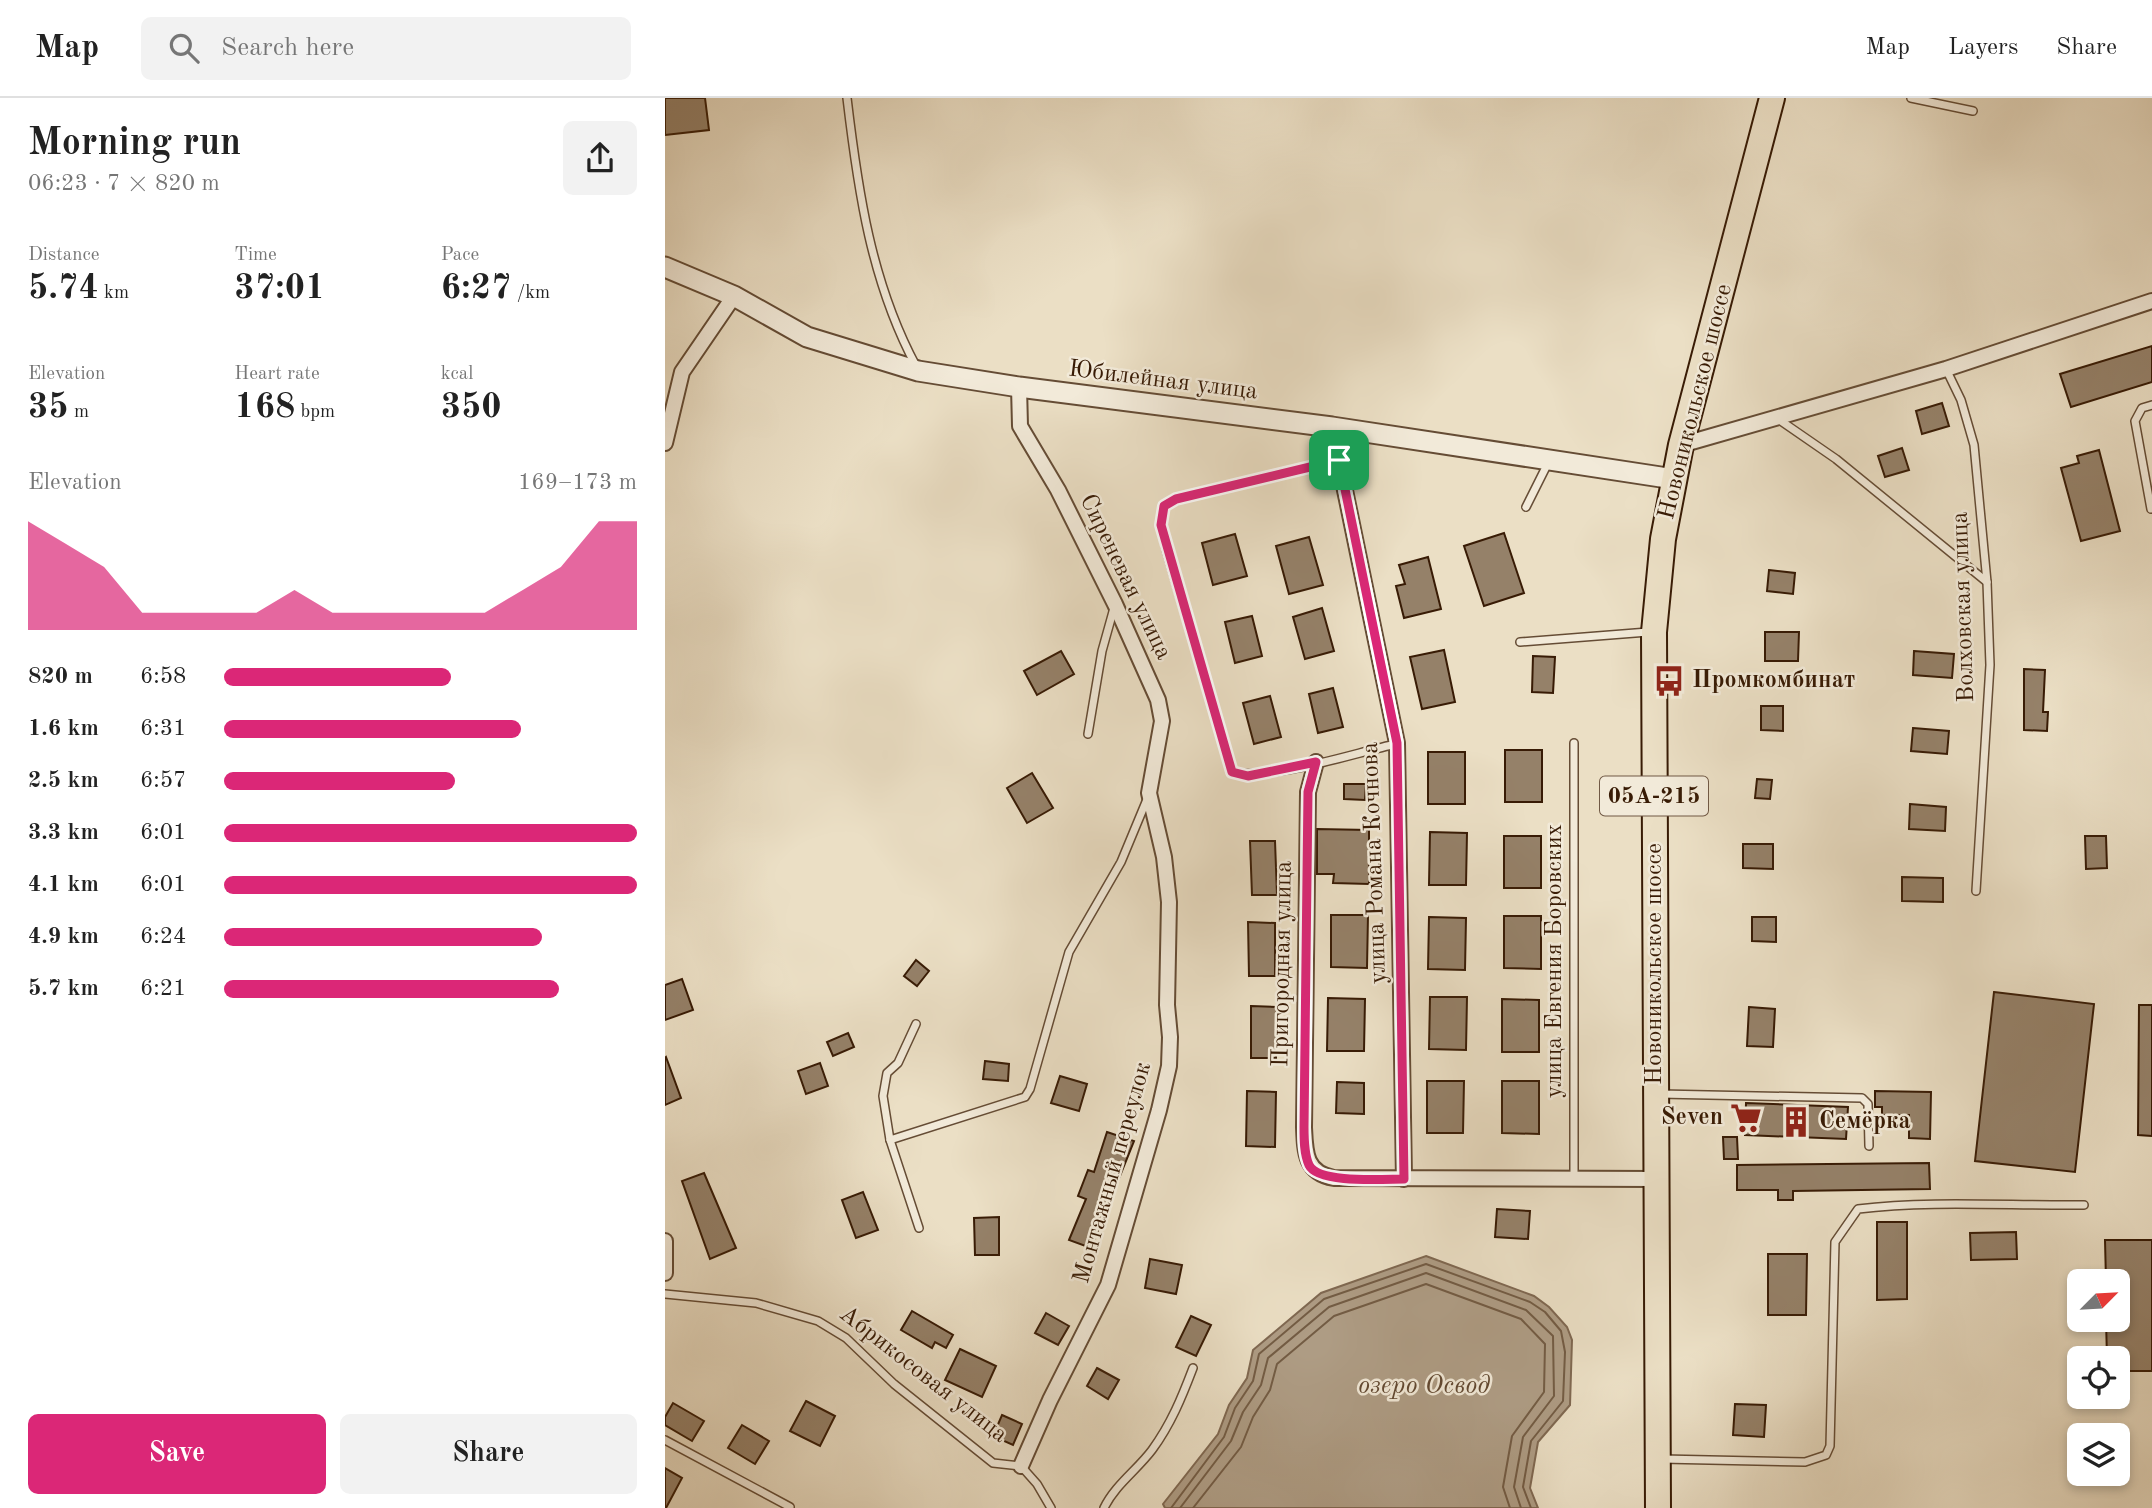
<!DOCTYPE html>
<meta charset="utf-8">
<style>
:root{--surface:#fff;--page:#f2f2f2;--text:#222;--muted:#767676;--line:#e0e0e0;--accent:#db2777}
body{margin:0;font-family:"Old Standard TT",serif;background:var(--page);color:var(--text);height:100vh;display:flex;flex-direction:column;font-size:26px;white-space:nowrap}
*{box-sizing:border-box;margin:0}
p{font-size:23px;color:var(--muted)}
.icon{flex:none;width:38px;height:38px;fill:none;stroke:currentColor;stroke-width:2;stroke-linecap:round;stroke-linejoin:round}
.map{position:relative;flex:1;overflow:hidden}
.panel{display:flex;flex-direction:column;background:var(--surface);width:665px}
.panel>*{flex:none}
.needle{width:46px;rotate:66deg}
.fabs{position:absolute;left:1402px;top:1171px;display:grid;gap:14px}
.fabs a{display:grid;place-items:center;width:63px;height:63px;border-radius:10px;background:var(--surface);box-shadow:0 4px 10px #0003;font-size:35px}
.pin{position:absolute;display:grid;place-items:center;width:60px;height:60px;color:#fff;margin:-30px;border-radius:14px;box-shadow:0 4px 10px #0006}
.round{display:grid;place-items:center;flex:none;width:74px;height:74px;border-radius:10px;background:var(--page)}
.overview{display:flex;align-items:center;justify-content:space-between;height:119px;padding:0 28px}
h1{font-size:38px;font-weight:600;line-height:52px}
.stats{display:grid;grid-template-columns:repeat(3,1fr);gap:10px;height:119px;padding:7px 28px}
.stats div{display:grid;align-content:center}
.stats b{font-size:35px;font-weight:600}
.stats small{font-size:19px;font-weight:400}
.stats p{font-size:19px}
.chart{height:196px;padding:14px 28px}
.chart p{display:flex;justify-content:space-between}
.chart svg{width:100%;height:126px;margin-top:7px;fill:var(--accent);opacity:.7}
.cta{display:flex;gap:14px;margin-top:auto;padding:14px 28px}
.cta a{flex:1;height:80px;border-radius:10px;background:var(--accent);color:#fff;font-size:28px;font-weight:600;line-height:80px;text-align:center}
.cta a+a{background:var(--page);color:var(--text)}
ul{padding:0 28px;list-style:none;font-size:23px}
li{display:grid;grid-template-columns:112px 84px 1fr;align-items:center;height:52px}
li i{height:18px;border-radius:9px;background:var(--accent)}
header{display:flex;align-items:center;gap:42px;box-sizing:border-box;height:98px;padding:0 35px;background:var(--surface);border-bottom:2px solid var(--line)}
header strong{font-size:33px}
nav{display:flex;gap:38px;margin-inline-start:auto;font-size:24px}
.search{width:490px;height:63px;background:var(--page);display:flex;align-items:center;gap:18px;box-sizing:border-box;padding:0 24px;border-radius:10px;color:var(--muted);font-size:26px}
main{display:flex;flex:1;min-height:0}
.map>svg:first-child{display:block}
.water{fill:#ae9c84;stroke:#7f6851;stroke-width:2}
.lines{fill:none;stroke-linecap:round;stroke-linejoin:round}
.shore{stroke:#735c44;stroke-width:2}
.building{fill:#958169;stroke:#381b05;stroke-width:2}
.service-casing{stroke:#654c35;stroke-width:10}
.minor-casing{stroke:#654c35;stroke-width:18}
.tertiary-casing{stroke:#654c35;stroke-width:23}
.trunk-casing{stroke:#381b05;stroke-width:28}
.service{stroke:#f2ead9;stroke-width:7}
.minor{stroke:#f2ead9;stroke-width:14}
.tertiary{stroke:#f2ead9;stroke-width:19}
.trunk{stroke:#ebdfc5;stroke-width:24}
.route-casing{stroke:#fff;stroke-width:14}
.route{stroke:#db2777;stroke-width:9}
.labels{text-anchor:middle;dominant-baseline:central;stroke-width:5;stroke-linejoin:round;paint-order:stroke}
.shield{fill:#f2ead9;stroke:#705945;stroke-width:2}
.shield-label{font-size:23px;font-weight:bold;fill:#381b05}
.street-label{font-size:24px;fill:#381b05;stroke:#f2ead9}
.poi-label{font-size:24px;font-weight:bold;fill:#381b05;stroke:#f2ead9;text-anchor:start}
.water-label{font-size:26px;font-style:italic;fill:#614831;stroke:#f2ead9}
</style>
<header>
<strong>Map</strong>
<div class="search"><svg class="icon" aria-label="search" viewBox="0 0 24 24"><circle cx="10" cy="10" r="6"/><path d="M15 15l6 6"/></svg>Search here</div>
<nav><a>Map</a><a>Layers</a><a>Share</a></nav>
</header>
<main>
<section class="panel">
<div class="overview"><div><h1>Morning run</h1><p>06:23 · 7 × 820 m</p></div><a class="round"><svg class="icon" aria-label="share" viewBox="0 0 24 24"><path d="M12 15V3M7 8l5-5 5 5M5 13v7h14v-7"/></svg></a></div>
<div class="stats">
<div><p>Distance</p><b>5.74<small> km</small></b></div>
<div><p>Time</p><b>37:01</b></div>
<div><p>Pace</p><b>6:27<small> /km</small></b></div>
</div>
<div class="stats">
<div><p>Elevation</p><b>35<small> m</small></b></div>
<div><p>Heart rate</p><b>168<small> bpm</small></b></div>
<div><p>kcal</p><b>350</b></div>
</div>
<div class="chart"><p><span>Elevation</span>169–173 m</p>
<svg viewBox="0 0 160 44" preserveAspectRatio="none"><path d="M0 44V6L10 14L20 22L30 38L40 38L50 38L60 38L70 30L80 38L90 38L100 38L110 38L120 38L130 30L140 22L150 6L160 6V44z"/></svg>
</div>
<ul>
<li><b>820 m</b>6:58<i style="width:55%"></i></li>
<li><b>1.6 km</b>6:31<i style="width:72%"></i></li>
<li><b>2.5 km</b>6:57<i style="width:56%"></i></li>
<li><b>3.3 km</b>6:01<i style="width:100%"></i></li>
<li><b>4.1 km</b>6:01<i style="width:100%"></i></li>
<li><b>4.9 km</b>6:24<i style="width:77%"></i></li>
<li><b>5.7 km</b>6:21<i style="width:81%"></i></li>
</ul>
<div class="cta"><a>Save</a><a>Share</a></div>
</section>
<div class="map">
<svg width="1487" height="1410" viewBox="0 0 1487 1410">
<rect width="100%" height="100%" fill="#ebdfc5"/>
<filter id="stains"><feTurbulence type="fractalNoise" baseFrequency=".00286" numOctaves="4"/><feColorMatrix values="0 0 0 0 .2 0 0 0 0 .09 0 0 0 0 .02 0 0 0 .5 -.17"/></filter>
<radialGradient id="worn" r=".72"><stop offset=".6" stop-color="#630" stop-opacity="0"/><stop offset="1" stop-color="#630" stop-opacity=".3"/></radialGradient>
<path class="water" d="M761,1158L869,1198L884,1209L902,1229L907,1242L905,1307L873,1344L865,1390L873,1410H500L498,1406L553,1336L564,1307L582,1280L588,1252L656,1195Z"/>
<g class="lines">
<g class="shore">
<path d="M506,1410L559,1339L570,1310L588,1283L594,1256L659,1201L761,1166L865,1204L880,1214L896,1233L900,1254L898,1303L866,1343L858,1389L866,1410"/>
<path d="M515,1410L566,1343L578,1314L596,1287L603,1260L664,1209L761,1175L861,1212L888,1238L889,1298L858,1339L849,1389L856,1410"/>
<path d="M528,1410L576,1349L588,1319L605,1292L612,1266L669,1218L761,1186L856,1221L880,1246L879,1294L847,1338L838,1389L845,1410"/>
</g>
</g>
<g class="building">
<path d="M0,0H40L44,32L0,37Z"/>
<path d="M1487,248V284L1406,309L1395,276Z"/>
<path d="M1277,305L1284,328L1257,336L1251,313Z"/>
<path d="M1237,350L1244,372L1220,379L1213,358Z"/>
<path d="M1434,352L1455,433L1416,443L1396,370L1414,365L1412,358Z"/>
<path d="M839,435L859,495L819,508L799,448Z"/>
<path d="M570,436L582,478L548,487L537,445Z"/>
<path d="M644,439L658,487L624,496L611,448Z"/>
<path d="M763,459L776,511L739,520L731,488L740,486L734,467Z"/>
<path d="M1104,472L1130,475L1128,496L1102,493Z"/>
<path d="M657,510L669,553L640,561L628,519Z"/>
<path d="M587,518L597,558L570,565L560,524Z"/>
<path d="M1100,534H1134L1133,563H1100Z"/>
<path d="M779,552L790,604L757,611L745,559Z"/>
<path d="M396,553L409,576L372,597L359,573Z"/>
<path d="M1249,553L1289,556L1287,580L1248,577Z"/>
<path d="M868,558L890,559L888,595L867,594Z"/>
<path d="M1359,571L1380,572L1378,614H1383L1382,633L1359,632Z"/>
<path d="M668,590L678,629L653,635L644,596Z"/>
<path d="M605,598L616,639L589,646L578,605Z"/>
<path d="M1096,608H1118V633L1096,632Z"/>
<path d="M1248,630L1284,633L1282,656L1246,653Z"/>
<rect x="840" y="652" width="37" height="52"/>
<rect x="763" y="654" width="37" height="52"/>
<path d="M367,675L388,710L362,725L342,690Z"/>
<path d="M1092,681L1107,682L1105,701L1090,700Z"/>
<path d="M679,686H701L700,702L679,701Z"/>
<path d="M1245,706L1281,709L1280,733L1244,731Z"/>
<path d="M652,731L704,732V786L668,785L669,776H652Z"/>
<path d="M765,734L802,735L801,787H764Z"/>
<rect x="839" y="738" width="37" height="52"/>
<path d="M1420,738H1441L1442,770L1421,771Z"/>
<path d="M585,743H610L612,797H587Z"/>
<path d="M1078,746H1108V771L1078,770Z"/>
<path d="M1237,779L1278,780V804L1237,803Z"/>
<path d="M666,817H703L702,870L666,869Z"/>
<path d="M839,818H876V871L839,870Z"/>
<path d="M764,819L801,820L800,872L763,871Z"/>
<path d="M1087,819H1111V844L1087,843Z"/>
<path d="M583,824L610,825V878H584Z"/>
<path d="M251,862L264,873L252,888L239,878Z"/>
<path d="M17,881L28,912L0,922V887Z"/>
<path d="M1329,894L1429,906L1410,1074L1310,1063Z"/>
<path d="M765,899H802L801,952L764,951Z"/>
<path d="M663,900L700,901L699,953H662Z"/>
<path d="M837,901L874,902V954H837Z"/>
<path d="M1474,907H1487V1038L1473,1037Z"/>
<path d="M586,908L611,909V960H586Z"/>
<path d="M1084,909L1110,911L1108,949L1082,948Z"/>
<path d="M183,935L189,949L168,958L162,944Z"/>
<path d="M1,959L16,1000L0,1007V960Z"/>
<path d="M320,963L344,966L343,983L318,981Z"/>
<path d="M155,965L163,988L141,996L133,973Z"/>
<path d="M395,978L422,986L414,1013L386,1005Z"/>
<path d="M762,983H799L798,1035H762Z"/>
<path d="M837,983H874V1036L837,1035Z"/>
<path d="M672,984L699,985V1016L671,1015Z"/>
<path d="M582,993L611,994L610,1049L581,1048Z"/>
<path d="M1210,993L1266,994L1265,1041L1244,1040V1017H1217V1009H1210Z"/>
<path d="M1081,1005L1183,1009L1181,1041L1080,1037Z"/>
<path d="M442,1034L469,1043L426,1150L404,1142L421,1101L413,1098L423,1072L429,1074Z"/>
<path d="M1058,1039H1072L1073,1061H1059Z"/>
<path d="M1264,1065L1265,1091L1128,1093V1102H1113V1092H1072V1067Z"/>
<path d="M39,1075L71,1150L45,1161L17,1083Z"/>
<path d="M198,1094L213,1132L191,1140L177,1102Z"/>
<path d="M832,1111L865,1113L863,1141L830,1139Z"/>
<path d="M334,1119V1157H310L309,1120Z"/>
<path d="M1212,1124H1242V1201L1212,1202Z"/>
<path d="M1351,1134L1352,1161L1306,1162L1305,1135Z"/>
<path d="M1440,1142H1487V1273H1452V1260H1442L1441,1222H1452V1183H1441Z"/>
<path d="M1103,1156H1142L1141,1217H1103Z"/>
<path d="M485,1161L517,1167L511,1196L480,1190Z"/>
<path d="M247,1213L288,1237L281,1250L270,1244L267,1250L236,1232Z"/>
<path d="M381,1215L404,1228L393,1247L370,1235Z"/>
<path d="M526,1218L546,1227L531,1258L511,1249Z"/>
<path d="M295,1251L331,1268L317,1299L280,1282Z"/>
<path d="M432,1270L454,1282L443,1301L422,1288Z"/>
<path d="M141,1303L170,1318L155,1348L125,1333Z"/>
<path d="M8,1305L39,1323L27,1343L0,1327V1319Z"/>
<path d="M1070,1306L1101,1307L1099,1339L1068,1337Z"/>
<path d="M337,1317L357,1326L348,1347L328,1338Z"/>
<path d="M77,1327L104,1343L90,1366L63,1350Z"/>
<path d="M0,1370L17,1380L1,1410H0Z"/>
</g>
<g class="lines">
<defs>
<g id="service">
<path d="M182,0C193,93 206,184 251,268"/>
<path d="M1246,0L1308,13"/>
<path d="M1281,271L1296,302L1309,347L1322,484L1325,567L1311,793"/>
<path d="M1113,321L1171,361L1322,484"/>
<path d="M674,362L511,401L499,408L496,427L501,451L567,674C607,683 689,655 731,646"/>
<path d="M861,409L884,363"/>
<path d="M1486,411L1470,323L1477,310L1487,307"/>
<path d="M855,544L983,534"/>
<path d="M423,636L437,553L449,510"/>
<path d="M909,645V1081"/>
<path d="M251,926L233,965L222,975L218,998L225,1042L254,1130"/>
<path d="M995,996L1197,1000L1203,1006L1204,1048"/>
<path d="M225,1042L360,999L365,991L404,854L456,764L483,699"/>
<path d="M0,1196L91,1205L153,1223L181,1240L229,1286L328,1365L356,1368L372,1386L386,1410"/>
<path d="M0,1342L125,1409"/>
<path d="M997,1361L1140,1364L1161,1357L1165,1348L1170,1144L1193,1111C1267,1102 1344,1108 1419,1107"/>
<path d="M439,1410C450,1387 472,1372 487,1352C506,1326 517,1299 528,1270"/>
</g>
<g id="minor">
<path d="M354,289L355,328L393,392L450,506L493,602L497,623L484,695L499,759L504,804L502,907L505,939L504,968L494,1012L443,1187L385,1302L356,1368"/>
<path d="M667,329L732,645L739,1081"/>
<path d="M0,345L17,274L69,198"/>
<path d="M1016,347L1281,271L1487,203"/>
<path d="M651,664L643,694L639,1029C640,1054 640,1075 669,1080L991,1081"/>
<path d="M0,1143V1175"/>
</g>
<path id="tertiary" d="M0,169L69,198L142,239L253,273L354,289L667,329L1009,381"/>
<path id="trunk" d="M993,1410L989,534L998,441L1016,347L1107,0"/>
</defs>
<use href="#service" class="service-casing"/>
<use href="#minor" class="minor-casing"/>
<use href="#tertiary" class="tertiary-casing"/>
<use href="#trunk" class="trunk-casing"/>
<use href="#service" class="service"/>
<use href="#minor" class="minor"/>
<use href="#tertiary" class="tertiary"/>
<use href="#trunk" class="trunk"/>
</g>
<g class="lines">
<defs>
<path id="route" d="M674,362L732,645L739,1081C719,1081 653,1086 644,1067C639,1056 639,1041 639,1029L643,694L651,664L583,678L567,674L496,427L499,408L511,401Z"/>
</defs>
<use href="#route" class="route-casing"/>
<use href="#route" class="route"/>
</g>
<defs>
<symbol id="bus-bare" viewBox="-9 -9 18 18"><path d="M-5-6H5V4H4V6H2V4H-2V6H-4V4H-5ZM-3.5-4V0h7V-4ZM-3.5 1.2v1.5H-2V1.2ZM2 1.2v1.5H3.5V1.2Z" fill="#8f2418" stroke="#f2ead9" stroke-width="2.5" paint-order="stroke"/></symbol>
<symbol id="supermarket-bare" viewBox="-9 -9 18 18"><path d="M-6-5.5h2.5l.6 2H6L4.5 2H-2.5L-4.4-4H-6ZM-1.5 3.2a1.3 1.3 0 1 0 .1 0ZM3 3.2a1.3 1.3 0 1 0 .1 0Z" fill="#8f2418" stroke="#f2ead9" stroke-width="2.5" paint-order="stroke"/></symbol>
<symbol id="building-bare" viewBox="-9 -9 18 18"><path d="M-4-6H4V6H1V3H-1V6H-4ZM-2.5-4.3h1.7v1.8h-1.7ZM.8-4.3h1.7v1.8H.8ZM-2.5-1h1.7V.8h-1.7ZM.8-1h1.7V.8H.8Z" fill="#8f2418" stroke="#f2ead9" stroke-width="2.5" paint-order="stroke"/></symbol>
</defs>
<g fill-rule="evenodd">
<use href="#bus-bare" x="982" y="561" width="44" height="44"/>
<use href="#supermarket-bare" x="1059" y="998" width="44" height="44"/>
<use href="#building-bare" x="1109" y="1002" width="44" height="44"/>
</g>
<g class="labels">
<rect class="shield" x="935" y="678.5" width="108" height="39" rx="5"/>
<g class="shield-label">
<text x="989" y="698">05А-215</text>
</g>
<g class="street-label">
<text transform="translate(498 283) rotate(7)">Юбилейная улица</text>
<text transform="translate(1031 304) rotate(-76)">Новоникольское шоссе</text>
<text transform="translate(460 479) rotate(64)">Сиреневая улица</text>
<text transform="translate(1299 509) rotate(-92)">Волховская улица</text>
<text transform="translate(710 765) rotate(-92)">улица Романа Кочнова</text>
<text transform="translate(890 863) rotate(-90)">улица Евгения Боровских</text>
<text transform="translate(618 866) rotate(-89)">Пригородная улица</text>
<text transform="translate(990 866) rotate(-90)">Новоникольское шоссе</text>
<text transform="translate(448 1075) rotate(-74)">Монтажный переулок</text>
<text transform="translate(258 1277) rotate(38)">Абрикосовая улица</text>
</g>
<g class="poi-label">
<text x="1027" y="583">Промкомбинат</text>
<text x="1058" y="1020" text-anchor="end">Seven</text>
<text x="1154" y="1024">Семёрка</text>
</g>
<g class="water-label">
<text x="759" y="1288">озеро Освод</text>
</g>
</g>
<rect width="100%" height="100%" filter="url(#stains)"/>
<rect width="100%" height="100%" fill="url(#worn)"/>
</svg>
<div class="fabs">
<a><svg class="needle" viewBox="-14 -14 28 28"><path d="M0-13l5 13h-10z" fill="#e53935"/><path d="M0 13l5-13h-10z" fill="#767676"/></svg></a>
<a><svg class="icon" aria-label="locate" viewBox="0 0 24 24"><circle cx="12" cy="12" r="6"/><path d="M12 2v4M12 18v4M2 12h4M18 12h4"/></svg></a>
<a><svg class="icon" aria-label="layers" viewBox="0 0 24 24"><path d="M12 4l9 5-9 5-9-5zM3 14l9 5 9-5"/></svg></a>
</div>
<div class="pin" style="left:674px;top:362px;background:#1e9e55"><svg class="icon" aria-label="arrive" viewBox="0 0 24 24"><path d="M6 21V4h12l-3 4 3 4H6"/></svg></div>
</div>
</main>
